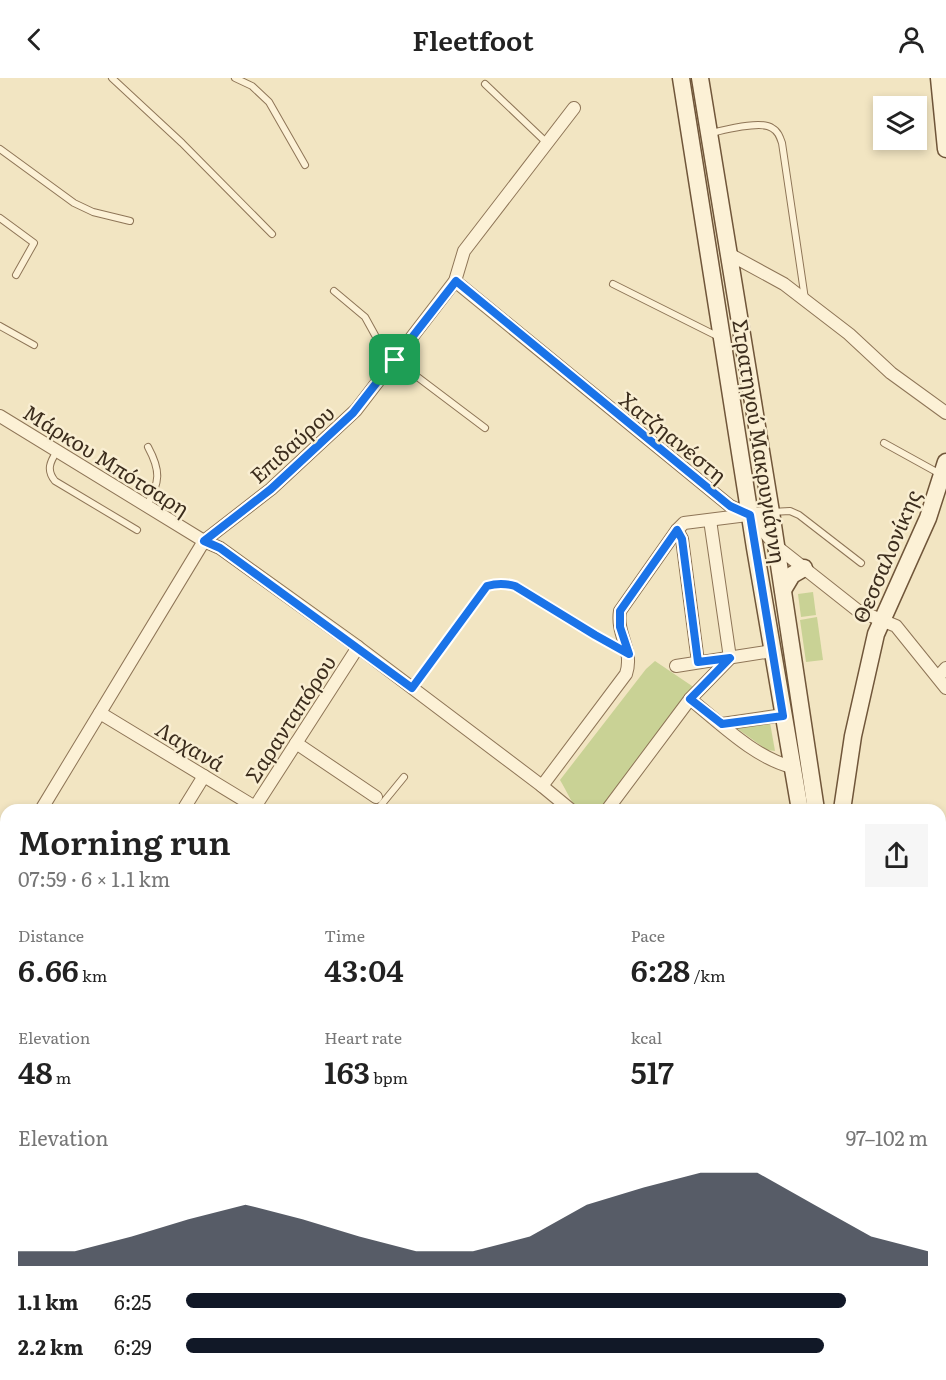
<!DOCTYPE html>
<meta charset="utf-8">
<style>
:root{--surface:#fff;--page:#f6f6f6;--text:#222;--muted:#767676;--accent:#111827}
body{margin:0;font-family:Literata,serif;background:var(--page);color:var(--text);height:100vh;display:flex;flex-direction:column;font-size:22px;white-space:nowrap}
*{box-sizing:border-box;margin:0}
p{font-size:20px;color:var(--muted)}
.icon{flex:none;width:33px;height:33px;fill:none;stroke:currentColor;stroke-width:2;stroke-linecap:round;stroke-linejoin:round}
.map{position:relative;flex:1;overflow:hidden}
.drawer{position:absolute;left:0px;top:726px;width:946px;height:576px;display:flex;flex-direction:column;background:var(--surface);border-radius:18px 18px 0 0;box-shadow:0 3px 9px #0003}
.drawer>*{flex:none}
.fabs{position:absolute;left:873px;top:18px;display:grid;gap:12px}
.fabs a{display:grid;place-items:center;width:54px;height:54px;border-radius:0px;background:var(--surface);box-shadow:0 3px 9px #0003;font-size:30px}
.pin{position:absolute;display:grid;place-items:center;width:51px;height:51px;color:#fff;margin:-26px;border-radius:12px;box-shadow:0 3px 9px #0006}
.round{display:grid;place-items:center;flex:none;width:63px;height:63px;border-radius:0px;background:var(--page)}
.headline{display:flex;align-items:center;justify-content:space-between;height:102px;padding:0 18px}
h1{font-size:33px;font-weight:600;line-height:45px}
.figures{display:grid;grid-template-columns:repeat(3,1fr);gap:9px;height:102px;padding:6px 18px}
.figures div{display:grid;align-content:center}
.figures b{font-size:30px;font-weight:600}
.figures small{font-size:16px;font-weight:400}
.figures p{font-size:16px}
.chart{height:168px;padding:12px 18px}
.chart p{display:flex;justify-content:space-between}
.chart svg{width:100%;height:108px;margin-top:6px;fill:var(--accent);opacity:.7}
ul{padding:0 18px;list-style:none;font-size:20px}
li{display:grid;grid-template-columns:96px 72px 1fr;align-items:center;height:45px}
li i{height:15px;border-radius:8px;background:var(--accent)}
header{display:flex;justify-content:space-between;align-items:center;height:78px;padding:0 18px;background:var(--surface);font-size:27px;font-weight:600}
.map>svg:first-child{display:block}
.green{fill:#c9d295}
.lines{fill:none;stroke-linecap:round;stroke-linejoin:round}
.lane-casing{stroke:#8e7557;stroke-width:8}
.street-casing{stroke:#8e7557;stroke-width:14}
.secondary-casing{stroke:#70563a;stroke-width:19}
.lane{stroke:#fcf1d6;stroke-width:6}
.street{stroke:#fcf1d6;stroke-width:12}
.secondary{stroke:#fcf1d6;stroke-width:16}
.route-casing{stroke:#fff;stroke-width:12}
.route{stroke:#1a73e8;stroke-width:8}
.labels{text-anchor:middle;dominant-baseline:central;stroke-width:5;stroke-linejoin:round;paint-order:stroke}
.street-label{font-size:21px;fill:#3c2d1d;stroke:#f9eed2}
</style>
<header><svg class="icon" aria-label="back" viewBox="0 0 24 24"><path d="M15 5l-7 7 7 7"/></svg>Fleetfoot<svg class="icon" aria-label="person" viewBox="0 0 24 24"><circle cx="12" cy="8" r="4"/><path d="M4 21q1-7 8-7t8 7"/></svg></header>
<div class="map">
<svg width="946" height="1302" viewBox="0 0 946 1302">
<rect width="100%" height="100%" fill="#f2e5c2"/>
<g class="green">
<path d="M813,514L816,537L801,539L798,516Z"/>
<path d="M817,539L823,582L806,584L800,542Z"/>
<path d="M655,583L695,610L603,732C570,732 576,729 560,702L646,591Z"/>
<path d="M769,639L775,673L767,672L735,649Z"/>
<path d="M946,977V1174L941,1178L940,982Z"/>
</g>
<g class="lines">
<defs>
<g id="lane">
<path d="M112,0L182,65L272,156"/>
<path d="M235,0L252,8L269,24L305,87"/>
<path d="M485,6L547,65"/>
<path d="M711,55C725,52 761,42 772,50C778,53 780,59 782,65L805,221"/>
<path d="M0,71L74,125L93,134L130,143"/>
<path d="M0,140L34,165L16,197"/>
<path d="M613,206L719,259"/>
<path d="M334,213L365,239L381,268L395,282L485,350"/>
<path d="M0,248L34,267"/>
<path d="M884,365L942,397"/>
<path d="M57,373C50,384 46,392 55,403L137,452"/>
<path d="M147,427C160,404 161,393 148,369"/>
<path d="M771,434L790,433L799,437L861,485"/>
<path d="M413,610L487,508C497,505 505,505 515,508L625,574"/>
<path d="M377,732L404,699"/>
<path d="M940,834L946,831"/>
</g>
<g id="street">
<path d="M729,176L784,206L849,256L891,295L946,335"/>
<path d="M455,203L730,428L750,437L776,468L857,532L896,548L946,610"/>
<path d="M0,338L204,463L220,470L358,569L542,708L571,732"/>
<path d="M677,452L682,461L698,584"/>
<path d="M676,588L772,573"/>
<path d="M938,599L946,590"/>
<path d="M690,621C720,645 755,680 792,689"/>
<path d="M100,635L260,732"/>
<path d="M722,646L783,637"/>
<path d="M296,665L376,719"/>
<path d="M542,708L626,596C634,572 616,557 620,533L677,452L684,445L771,434"/>
<path d="M41,732L204,463L271,411L356,332L455,203L464,173L574,30"/>
<path d="M183,732L204,698"/>
<path d="M253,732L358,569"/>
<path d="M607,732L690,621L730,580L710,442"/>
<path d="M0,798L6,788"/>
<path d="M0,893L6,886"/>
<path d="M0,916L6,922"/>
<path d="M940,975L946,971"/>
<path d="M0,991L6,984"/>
<path d="M0,1033L6,1039"/>
<path d="M0,1109L6,1103"/>
<path d="M0,1154L6,1160"/>
<path d="M0,1194L6,1187"/>
<path d="M940,1195L946,1206"/>
<path d="M940,1250L946,1245"/>
<path d="M0,1280L6,1274"/>
<path d="M28,1296L34,1302"/>
<path d="M144,1296L150,1302"/>
<path d="M265,1296L271,1302"/>
<path d="M76,1302L82,1296"/>
<path d="M179,1302L185,1296"/>
<path d="M283,1302L290,1296"/>
<path d="M380,1302L386,1296"/>
</g>
<g id="secondary">
<path d="M681,0L755,470L800,732"/>
<path d="M700,0L771,434L816,732"/>
<path d="M939,0L946,71"/>
<path d="M783,512L792,497L804,490"/>
<path d="M842,732L853,658L876,556L928,440L946,384"/>
<path d="M0,825L6,828"/>
<path d="M0,842L6,845"/>
<path d="M400,1296L405,1302"/>
<path d="M421,1296L426,1302"/>
<path d="M897,1296L898,1302"/>
<path d="M509,1302L516,1296"/>
</g>
</defs>
<use href="#lane" class="lane-casing"/>
<use href="#street" class="street-casing"/>
<use href="#secondary" class="secondary-casing"/>
<use href="#lane" class="lane"/>
<use href="#street" class="street"/>
<use href="#secondary" class="secondary"/>
</g>
<g class="lines">
<defs>
<path id="route" d="M456,203L730,428L750,437L783,638L722,646L690,621L730,580L698,584L682,461L677,452L620,533V549L629,576L595,557L515,508C505,505 497,505 487,508L412,610L220,470L204,463L271,411L353,335Z"/>
</defs>
<use href="#route" class="route-casing"/>
<use href="#route" class="route"/>
</g>
<g class="labels">
<g class="street-label">
<text transform="translate(674 358) rotate(39)">Χατζηανέστη</text>
<text transform="translate(761 363) rotate(81)">Στρατηγού Μακρυγιάννη</text>
<text transform="translate(291 365) rotate(-42)">Επιδαύρου</text>
<text transform="translate(107 381) rotate(32)">Μάρκου Μπότσαρη</text>
<text transform="translate(885 478) rotate(-67)">Θεσσαλονίκης</text>
<text transform="translate(289 640) rotate(-57)">Σαρανταπόρου</text>
<text transform="translate(191 667) rotate(31)">Λαχανά</text>
</g>
</g>
</svg>
<div class="fabs">
<a><svg class="icon" aria-label="layers" viewBox="0 0 24 24"><path d="M12 4l9 5-9 5-9-5zM3 14l9 5 9-5"/></svg></a>
</div>
<div class="pin" style="left:395px;top:282px;background:#1e9e55"><svg class="icon" aria-label="arrive" viewBox="0 0 24 24"><path d="M6 21V4h12l-3 4 3 4H6"/></svg></div>
<section class="drawer">
<div class="headline"><div><h1>Morning run</h1><p>07:59 · 6 × 1.1 km</p></div><a class="round"><svg class="icon" aria-label="share" viewBox="0 0 24 24"><path d="M12 15V3M7 8l5-5 5 5M5 13v7h14v-7"/></svg></a></div>
<div class="figures">
<div><p>Distance</p><b>6.66<small> km</small></b></div>
<div><p>Time</p><b>43:04</b></div>
<div><p>Pace</p><b>6:28<small> /km</small></b></div>
</div>
<div class="figures">
<div><p>Elevation</p><b>48<small> m</small></b></div>
<div><p>Heart rate</p><b>163<small> bpm</small></b></div>
<div><p>kcal</p><b>517</b></div>
</div>
<div class="chart"><p><span>Elevation</span>97–102 m</p>
<svg viewBox="0 0 160 44" preserveAspectRatio="none"><path d="M0 44V38L10 38L20 32L30 25L40 19L50 25L60 32L70 38L80 38L90 32L100 19L110 12L120 6L130 6L140 19L150 32L160 38V44z"/></svg>
</div>
<ul>
<li><b>1.1 km</b>6:25<i style="width:89%"></i></li>
<li><b>2.2 km</b>6:29<i style="width:86%"></i></li>
</ul>
</section>
</div>
